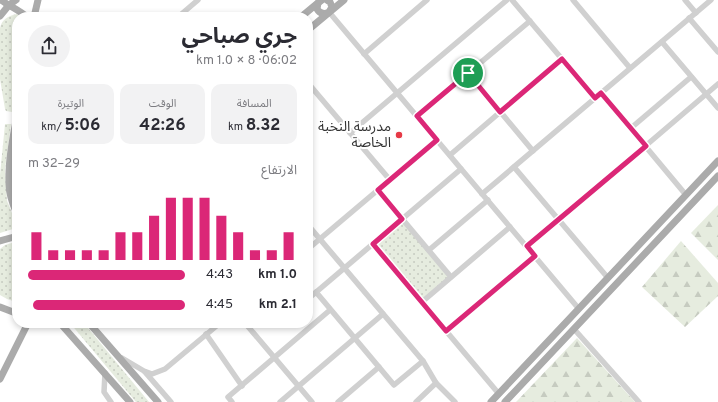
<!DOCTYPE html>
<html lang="ar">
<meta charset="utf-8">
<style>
:root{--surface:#fff;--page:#f2f2f3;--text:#2b2b33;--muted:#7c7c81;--accent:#db2777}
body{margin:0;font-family:Overpass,"Noto Sans Arabic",sans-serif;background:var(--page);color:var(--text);direction:rtl;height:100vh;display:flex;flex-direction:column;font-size:15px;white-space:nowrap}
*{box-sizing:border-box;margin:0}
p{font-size:13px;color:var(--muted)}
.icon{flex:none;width:22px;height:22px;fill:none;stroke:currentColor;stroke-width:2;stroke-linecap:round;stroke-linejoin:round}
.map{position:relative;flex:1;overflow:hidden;direction:ltr}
.panel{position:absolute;left:12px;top:12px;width:301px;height:316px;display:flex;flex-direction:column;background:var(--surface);border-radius:16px;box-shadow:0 2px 6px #0003;direction:rtl}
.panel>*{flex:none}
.pin{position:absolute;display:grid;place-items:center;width:34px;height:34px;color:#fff;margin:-17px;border:2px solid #fff;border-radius:50%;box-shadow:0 1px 4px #0007}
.round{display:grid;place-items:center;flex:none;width:42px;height:42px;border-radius:21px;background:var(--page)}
.summary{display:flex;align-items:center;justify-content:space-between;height:68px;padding:0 16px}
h1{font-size:22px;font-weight:700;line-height:30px}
.stats{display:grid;grid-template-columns:repeat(3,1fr);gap:6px;height:68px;padding:4px 16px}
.stats div{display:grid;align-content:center;border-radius:10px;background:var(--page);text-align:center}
.stats b{font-size:17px;font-weight:700}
.stats small{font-size:11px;font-weight:400}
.stats p{font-size:11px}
.chart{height:112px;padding:8px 16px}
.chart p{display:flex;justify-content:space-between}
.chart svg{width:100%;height:72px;margin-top:4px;stroke:var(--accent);stroke-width:6}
ul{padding:0 16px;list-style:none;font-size:13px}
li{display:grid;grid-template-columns:64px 48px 1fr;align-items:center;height:30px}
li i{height:10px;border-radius:5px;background:var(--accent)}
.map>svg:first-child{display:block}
.grass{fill:url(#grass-dots)}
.forest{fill:url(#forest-firs)}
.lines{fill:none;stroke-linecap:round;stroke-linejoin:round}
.minor{stroke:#d0d0d0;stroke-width:5.5}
.major{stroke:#ababab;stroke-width:7}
.route-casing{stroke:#fff;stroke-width:8}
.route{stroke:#db2777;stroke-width:5}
.poi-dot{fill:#e63946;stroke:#fff;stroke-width:1.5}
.labels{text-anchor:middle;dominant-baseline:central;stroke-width:4;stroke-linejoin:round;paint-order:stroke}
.poi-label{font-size:14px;fill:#333;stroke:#fff;text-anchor:end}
</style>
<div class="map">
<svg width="718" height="402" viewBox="0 0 718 402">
<defs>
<pattern id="grass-dots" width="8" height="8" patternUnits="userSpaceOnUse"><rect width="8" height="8" fill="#e6ecdf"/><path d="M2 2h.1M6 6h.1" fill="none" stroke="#c6cbc0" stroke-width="1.8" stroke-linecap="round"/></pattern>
<pattern id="forest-firs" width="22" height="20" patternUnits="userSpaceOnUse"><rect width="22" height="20" fill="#e6ecdf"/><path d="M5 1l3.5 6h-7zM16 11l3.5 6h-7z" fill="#c6cbc0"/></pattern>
</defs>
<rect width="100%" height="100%" fill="#fff"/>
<g class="grass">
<path d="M17,14L21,17H17V100L16,107L12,112L6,111L5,109L0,79V28C2,19 8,16 17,14Z"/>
<path d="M5,124H11L5,169L7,201L17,225V230L13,229L0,233V175Z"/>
<path d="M402,219L451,277L422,302L373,244Z"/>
<path d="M15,242H17V302H16L7,299L0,295V249L5,245Z"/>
<path d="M70,323H84L149,402H136Z"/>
</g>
<g class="forest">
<path d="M718,205V260L691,233Z"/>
<path d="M681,241L718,283V296L685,327L642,287Z"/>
<path d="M577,338L635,402H516Z"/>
</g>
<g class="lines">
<g class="minor">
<path d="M512,0L595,98"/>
<path d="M573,0L630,68"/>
<path d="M685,0L696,13"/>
<path d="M329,12L579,309"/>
<path d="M178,17L198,0"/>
<path d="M689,18L718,52"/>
<path d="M662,42L718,108"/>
<path d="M364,54L427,0"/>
<path d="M468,73L533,151"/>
<path d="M308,83L390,180"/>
<path d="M601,93L686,195"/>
<path d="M417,116L530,21"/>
<path d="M631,128L691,77"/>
<path d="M350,133L507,0"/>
<path d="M450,155L562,59"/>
<path d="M514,167L608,278"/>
<path d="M378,190L451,277"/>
<path d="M482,194L711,0"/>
<path d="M308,225L423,361L436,383L455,402"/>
<path d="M373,244L499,394"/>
<path d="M527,247L718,84"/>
<path d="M308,249L437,140"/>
<path d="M429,250L488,200"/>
<path d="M316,292L394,385L423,361"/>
<path d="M308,299L461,169"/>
<path d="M422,302L510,227"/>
<path d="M245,323L312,402"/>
<path d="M574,329L639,402"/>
<path d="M446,331L535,256"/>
<path d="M206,334L242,386"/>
<path d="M122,358L144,371L152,374L165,369L220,323"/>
<path d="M145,372L171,402"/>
<path d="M105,373L104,392L111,402"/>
<path d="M232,402L228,397L330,310"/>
<path d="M280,402L383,314"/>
<path d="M338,402L379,367"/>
<path d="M416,402L436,383"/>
</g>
<g class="major">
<path d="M1,0C9,6 19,10 27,17"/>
<path d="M322,0L318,3L317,9C320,14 324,15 329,12L332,7L330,2L327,0"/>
<path d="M0,16L9,5L16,0"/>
<path d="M34,17L38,0"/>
<path d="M301,17L319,2"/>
<path d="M308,30L344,0"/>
<path d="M17,115C13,138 8,161 9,184C9,194 13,205 17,214"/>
<path d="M0,241L14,237H17"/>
<path d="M0,307L13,312H17"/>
<path d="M60,323L130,402"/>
<path d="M89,323L158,402"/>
<path d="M0,379L28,323"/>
<path d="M491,402L718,161"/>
<path d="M505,402L718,176"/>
</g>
</g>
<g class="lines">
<defs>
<path id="route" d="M562,59L595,98L601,93L646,146L527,246L535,256L446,331L373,244L402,219L378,190L437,140L417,116L468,73L500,112Z"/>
</defs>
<use href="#route" class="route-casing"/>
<use href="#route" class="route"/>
</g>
<circle class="poi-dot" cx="399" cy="135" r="4"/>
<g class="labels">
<g class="poi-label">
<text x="391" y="127">مدرسة النخبة<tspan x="391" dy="16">الخاصة</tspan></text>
</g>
</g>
</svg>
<div class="pin" style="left:468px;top:73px;background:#1e9e55"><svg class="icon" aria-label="arrive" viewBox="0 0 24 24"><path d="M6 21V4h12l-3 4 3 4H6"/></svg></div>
<section class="panel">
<div class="summary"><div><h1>جري صباحي</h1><p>06:02 · 8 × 1.0 km</p></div><a class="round"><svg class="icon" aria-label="share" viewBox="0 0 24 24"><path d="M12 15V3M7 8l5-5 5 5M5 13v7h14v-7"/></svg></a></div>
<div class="stats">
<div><p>المسافة</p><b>8.32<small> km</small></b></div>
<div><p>الوقت</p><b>42:26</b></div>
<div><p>الوتيرة</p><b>5:06<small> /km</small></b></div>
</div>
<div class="chart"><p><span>الارتفاع</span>29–32 m</p>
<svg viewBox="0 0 160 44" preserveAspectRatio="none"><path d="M5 44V27M15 44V38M25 44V38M35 44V38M45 44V38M55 44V27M65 44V27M75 44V17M85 44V6M95 44V6M105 44V6M115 44V17M125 44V27M135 44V38M145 44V38M155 44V27"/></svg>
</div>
<ul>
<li><b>1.0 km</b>4:43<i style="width:100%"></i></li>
<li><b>2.1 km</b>4:45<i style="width:97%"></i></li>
</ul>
</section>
</div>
